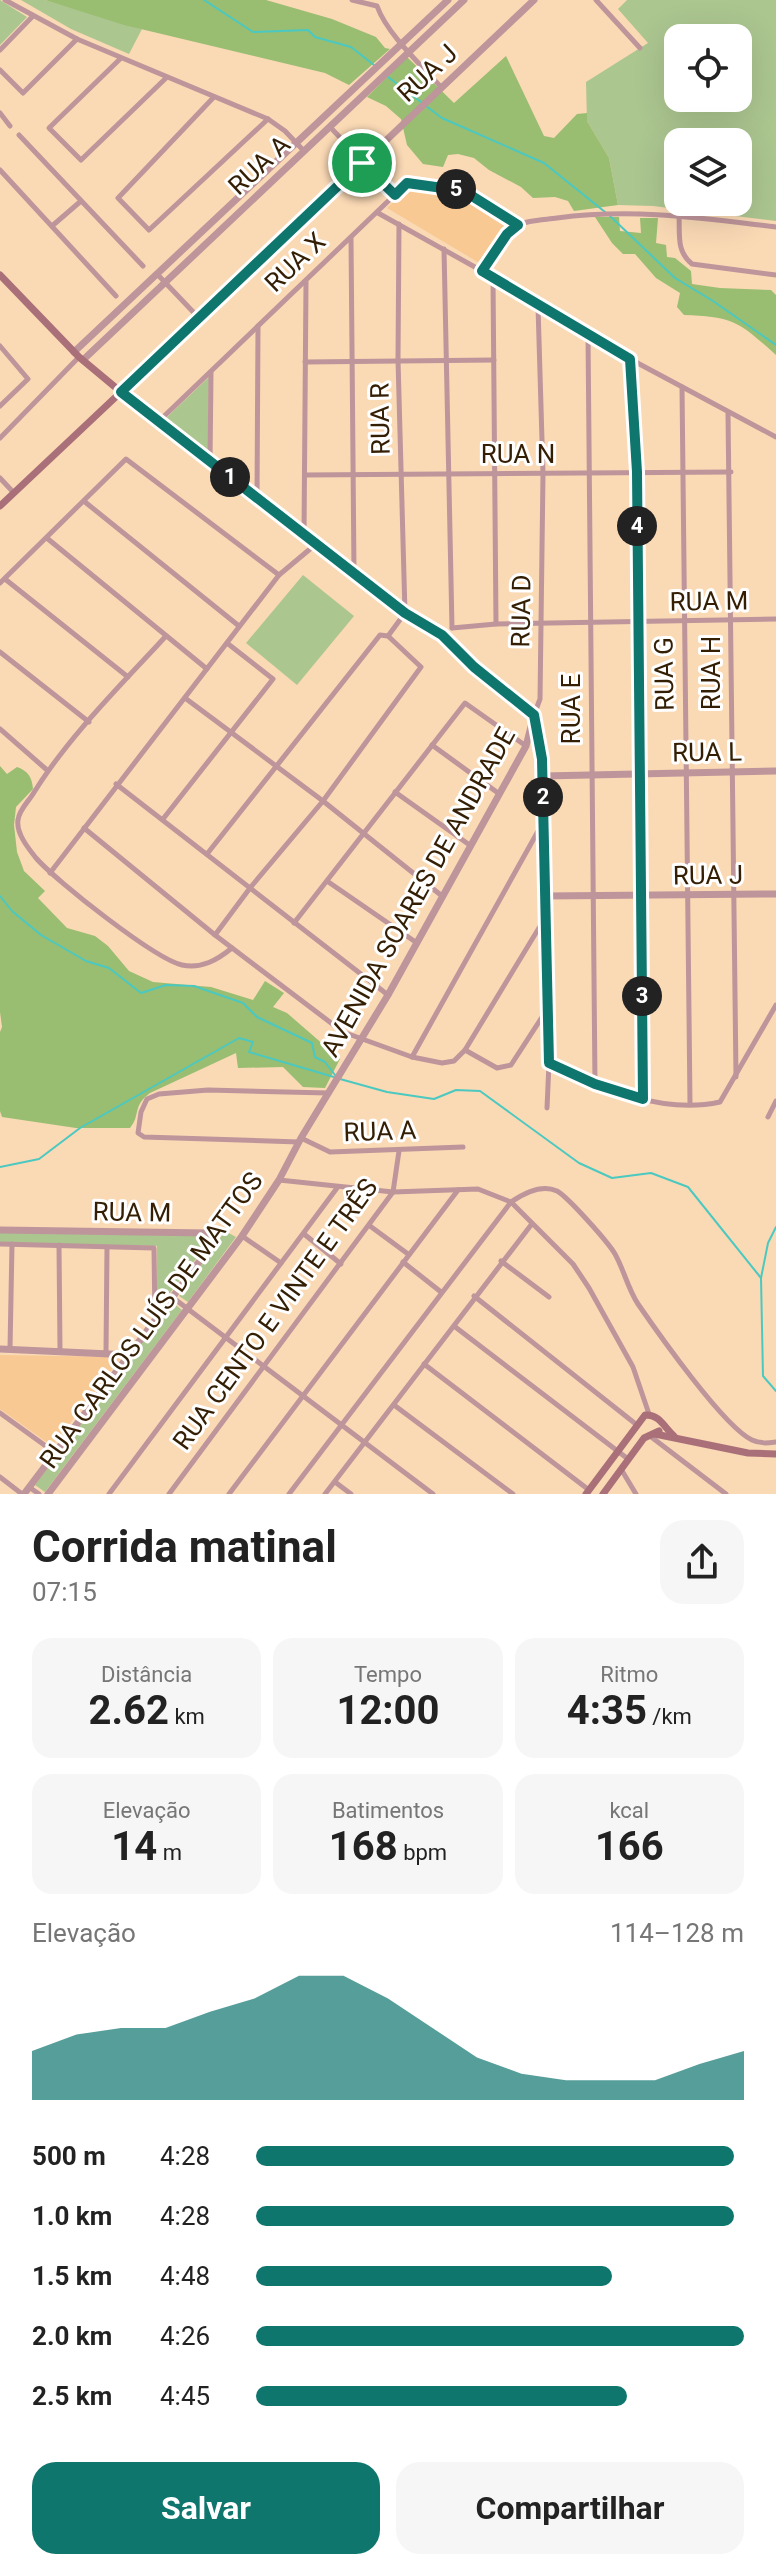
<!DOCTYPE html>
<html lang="pt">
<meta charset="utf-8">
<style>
:root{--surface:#fff;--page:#f6f6f6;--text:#222;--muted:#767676;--accent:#0f766e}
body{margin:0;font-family:Roboto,sans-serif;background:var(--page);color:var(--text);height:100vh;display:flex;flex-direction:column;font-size:30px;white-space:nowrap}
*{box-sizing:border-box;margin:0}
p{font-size:26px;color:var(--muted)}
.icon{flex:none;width:44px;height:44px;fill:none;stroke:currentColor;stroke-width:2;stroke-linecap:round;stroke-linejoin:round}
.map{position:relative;height:1494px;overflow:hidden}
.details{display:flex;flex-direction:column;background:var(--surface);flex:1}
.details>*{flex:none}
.controls{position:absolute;left:664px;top:24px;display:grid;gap:16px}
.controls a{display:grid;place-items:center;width:88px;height:88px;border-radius:16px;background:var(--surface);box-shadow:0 8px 32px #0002;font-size:40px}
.pin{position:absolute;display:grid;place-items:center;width:68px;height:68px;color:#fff;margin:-34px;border:4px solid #fff;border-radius:50%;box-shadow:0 2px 8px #0007}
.km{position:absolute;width:40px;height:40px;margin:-20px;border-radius:50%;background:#222;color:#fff;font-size:22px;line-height:40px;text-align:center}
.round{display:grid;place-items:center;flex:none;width:84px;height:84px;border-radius:24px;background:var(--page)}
.head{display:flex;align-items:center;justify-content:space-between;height:136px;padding:0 32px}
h1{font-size:44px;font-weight:700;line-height:60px}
.figures{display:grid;grid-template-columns:repeat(3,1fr);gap:12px;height:136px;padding:8px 32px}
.figures div{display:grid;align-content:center;border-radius:20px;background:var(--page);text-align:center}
.figures b{font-size:40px;font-weight:700}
.figures small{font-size:22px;font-weight:400}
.figures p{font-size:22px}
.chart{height:224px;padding:16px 32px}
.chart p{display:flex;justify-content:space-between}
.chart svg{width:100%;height:144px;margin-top:8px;fill:var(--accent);opacity:.7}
.cta{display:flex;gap:16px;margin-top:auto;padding:16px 32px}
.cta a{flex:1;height:92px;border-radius:24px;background:var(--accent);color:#fff;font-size:32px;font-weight:700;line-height:92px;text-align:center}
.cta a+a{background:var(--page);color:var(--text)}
ul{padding:0 32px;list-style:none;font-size:26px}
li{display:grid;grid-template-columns:128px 96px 1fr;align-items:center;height:60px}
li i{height:20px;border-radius:10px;background:var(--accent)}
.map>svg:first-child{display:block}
.built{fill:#f9c993}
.green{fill:#acc690;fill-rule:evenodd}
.forest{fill:#99bd71}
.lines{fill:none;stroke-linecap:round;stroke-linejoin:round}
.stream{stroke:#4bc9c1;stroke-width:2}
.minor{stroke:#be959a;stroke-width:5}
.tertiary{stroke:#be959a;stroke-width:7}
.secondary{stroke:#aa7079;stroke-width:7}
.route-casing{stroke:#fff;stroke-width:16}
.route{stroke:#0f766e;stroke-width:10}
.labels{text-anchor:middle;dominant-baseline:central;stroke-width:6;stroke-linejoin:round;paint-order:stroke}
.street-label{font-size:26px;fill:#341f05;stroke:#fff}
</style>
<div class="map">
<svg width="776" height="1494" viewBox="0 0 776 1494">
<rect width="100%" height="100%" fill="#fad9b5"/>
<g class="built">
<path d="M409,187L459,193L509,224L481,264L387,208Z"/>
<path d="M0,1355L122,1357L52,1446L0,1409Z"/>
</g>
<g class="green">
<path d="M0,0L27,17L0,45Z"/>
<path d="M21,0H45L142,29L129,54L71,29Z"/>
<path d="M627,0H776V221L653,206L618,205L609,158L587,121L586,82L648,43L618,9ZM678,38H738V98H678ZM678,142H738V202H678Z"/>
<path d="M209,377L208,450L166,418Z"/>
<path d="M303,575L354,616L297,685L246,643Z"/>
<path d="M225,1231L236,1237L188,1302L179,1296Z"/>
<path d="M0,1232L207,1235L209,1242L157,1310V1246L0,1243Z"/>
<path d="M172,1302L182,1310L45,1492L35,1485Z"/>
</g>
<g class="forest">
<path d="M45,0H266L332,19L376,37L385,48L390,49L349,85L325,73L124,25Z"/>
<path d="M506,56L544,136L554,138L577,114L587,113V121L609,158L618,205L574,211L568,201L555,197L533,198L521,187L489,170L474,158L458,154L448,155L443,167L423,164L407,145L401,119L386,106L367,97L407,57L454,103Z"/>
<path d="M595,217H619L620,231L641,233L640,218H658L656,243L666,245L667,257L675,258L691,271L692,284L720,288L771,290L776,295V355C739,322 735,317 684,315L677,307L680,293L656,278L635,254H623L612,243Z"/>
<path d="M0,766L7,774L17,767C28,771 32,777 33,789L16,807L14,825L17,852L24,871L45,891L38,898L67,928L95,936L108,946L129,971L153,982L211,987L253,1000L265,981L284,993L273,1007L287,1013L340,1059L325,1088L303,1087L283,1067L238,1068L236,1053L150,1093C132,1106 141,1115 130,1128H76L2,1117L0,1111V1032L2,1027L0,1012Z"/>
</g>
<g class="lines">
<g class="stream">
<path d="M204,0L253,32L308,30L315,37L351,47L374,65"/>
<path d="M388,77L421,102"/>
<path d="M426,106L442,118L544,163L605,212"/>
<path d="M610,216L675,278L713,301L776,345"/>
<path d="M0,896L12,911L41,935L86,961L109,968L141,993L166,985L194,986L243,1003L257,1017L312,1043L315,1057L325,1062L335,1075"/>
<path d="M340,1079L387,1092L434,1099L456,1090L480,1091L579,1163L612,1178L651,1173L688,1187L761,1278"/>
<path d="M0,1167L39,1159L80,1128L239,1038L253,1042L249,1052L334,1077"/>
<path d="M776,1227L768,1243L761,1278L763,1376L776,1391"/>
</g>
<g class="minor">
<path d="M5,0L77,39L268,119L285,131L304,151"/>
<path d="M352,0L377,6C387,34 421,65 441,87"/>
<path d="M596,0L640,48"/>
<path d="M0,50L32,17"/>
<path d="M120,59L49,128L81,160L166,78"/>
<path d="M0,70L23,93L77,39"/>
<path d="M213,98L118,198L149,230L268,119"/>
<path d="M0,113L10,126"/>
<path d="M330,127L395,195"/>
<path d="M19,135L143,266"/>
<path d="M0,170L116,296"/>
<path d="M378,213L482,271L630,359L776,437"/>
<path d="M679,215C680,235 676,251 692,264L776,275"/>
<path d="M52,226L81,201"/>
<path d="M351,238L354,572"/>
<path d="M444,249L452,628"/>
<path d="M482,271C491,256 501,237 515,227C526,220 543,220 557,218C634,208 700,218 776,227"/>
<path d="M158,275L198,317"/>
<path d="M493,279L496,624"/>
<path d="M588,335L595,1084"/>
<path d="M0,346L28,379L0,406"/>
<path d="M630,359L637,472L643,1099"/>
<path d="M305,362L494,360"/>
<path d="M682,387L690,1104"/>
<path d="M728,413L736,1077"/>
<path d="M159,421L407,183L440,186L464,191L518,225"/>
<path d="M0,438L79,357"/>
<path d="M210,461L211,373"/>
<path d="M305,475L731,472"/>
<path d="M0,478L14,493"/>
<path d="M257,498L258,326"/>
<path d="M85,502L239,626"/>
<path d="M304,534L306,282"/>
<path d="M48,539L207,669"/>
<path d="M5,579L128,677"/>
<path d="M0,583L126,459L279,575"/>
<path d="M452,628L496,624L776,619"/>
<path d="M166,636C120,686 68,737 33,794C28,802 19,810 18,820C16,833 28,848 36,858C56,881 155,959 182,965C202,969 217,960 232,948"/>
<path d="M388,636L405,613L398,360L399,224"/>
<path d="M0,652L89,722"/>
<path d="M185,698L323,801L442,896"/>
<path d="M534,715L540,699L543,474L538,306"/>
<path d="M0,729L47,770"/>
<path d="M432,745L498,793"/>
<path d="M116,784L388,995"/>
<path d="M395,792L471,846"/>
<path d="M163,819L273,679L227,643"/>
<path d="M84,828L215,935L343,1032L412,1057L442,1063L454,1061L465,1050L545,918"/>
<path d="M207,854L380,635L388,636L421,667L323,801L250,888L215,935"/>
<path d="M50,873L279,575L316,544"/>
<path d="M327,881L417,943"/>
<path d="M545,896L549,1063L547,1108"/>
<path d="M294,923L465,703L526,746"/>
<path d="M465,1050L497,1068L511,1065L546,1011"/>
<path d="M412,1057L542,824"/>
<path d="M549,1063C602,1087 660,1115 720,1102L776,1005"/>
<path d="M768,1117L776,1101"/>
<path d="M301,1138L330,1152L463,1147"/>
<path d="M299,1142L144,1137L138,1133L141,1112L147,1099L159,1094L208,1090L328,1093"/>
<path d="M279,1180L393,1192L478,1189L511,1202L573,1264L589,1288L633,1367L649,1414"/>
<path d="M370,1226L408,1254"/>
<path d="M304,1234L341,1264"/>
<path d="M242,1236L281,1263"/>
<path d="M0,1244L154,1248L155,1320"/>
<path d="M59,1245L60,1350"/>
<path d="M501,1261L549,1297"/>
<path d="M403,1262L441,1292"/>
<path d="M474,1296L637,1425"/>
<path d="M172,1297L433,1494"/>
<path d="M454,1326L628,1459"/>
<path d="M10,1349L12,1244"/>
<path d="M106,1352L107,1247"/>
<path d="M424,1364L589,1490"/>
<path d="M394,1405L513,1494"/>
<path d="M0,1413L54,1452"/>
<path d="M650,1436L726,1494"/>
<path d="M621,1469L636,1494"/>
<path d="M0,1477L22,1494"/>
<path d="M335,1482L351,1494"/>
<path d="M29,1487L39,1494"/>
<path d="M109,1494L337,1188"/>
<path d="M169,1494L393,1192L399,1151"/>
<path d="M229,1494L458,1190"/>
<path d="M289,1494L511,1202C524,1193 542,1184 557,1191C568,1197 608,1242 615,1254C624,1270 628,1289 638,1304C658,1333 724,1427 752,1440C760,1444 768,1443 776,1442"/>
<path d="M325,1494L531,1225"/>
</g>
<g class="tertiary">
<path d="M534,0L121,392L405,613L442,635L474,667L534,715"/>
<path d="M74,352L448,0"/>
<path d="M83,360L464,0"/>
<path d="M535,718L542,759L545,896L776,894"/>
<path d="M543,776L776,771"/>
<path d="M0,1230L209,1233L214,1238L211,1246L24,1494"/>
<path d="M0,1349L132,1355"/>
<path d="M48,1494L242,1236L279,1180L301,1138L388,995L526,746L534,715"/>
</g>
<g class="secondary">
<path d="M0,275L79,357L121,392L0,506"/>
<path d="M655,1434L748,1453L776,1454"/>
<path d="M586,1494L645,1415C659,1414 664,1427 674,1436"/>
<path d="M603,1494L644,1438L659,1431"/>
</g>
</g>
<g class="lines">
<defs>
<path id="route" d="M362,163L395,195L407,183L464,191L518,225L507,234L482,271L630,359L637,472L643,1099L595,1084L549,1063L542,759L534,715L474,667L442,635L405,613L121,392Z"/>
</defs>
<use href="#route" class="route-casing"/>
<use href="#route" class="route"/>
</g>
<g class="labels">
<g class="street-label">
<text transform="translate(427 73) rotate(-43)">RUA J</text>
<text transform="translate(259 165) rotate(-43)">RUA A</text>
<text transform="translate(295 262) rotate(-44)">RUA X</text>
<text transform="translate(380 419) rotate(-91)">RUA R</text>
<text x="518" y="454">RUA N</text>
<text transform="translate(709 601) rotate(-1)">RUA M</text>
<text transform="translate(521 611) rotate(-89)">RUA D</text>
<text transform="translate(711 673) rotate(-90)">RUA H</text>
<text transform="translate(664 674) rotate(-91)">RUA G</text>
<text transform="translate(571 709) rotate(-90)">RUA E</text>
<text transform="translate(707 752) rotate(-1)">RUA L</text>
<text transform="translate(708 875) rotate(-1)">RUA J</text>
<text transform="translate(418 892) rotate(-61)">AVENIDA SOARES DE ANDRADE</text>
<text transform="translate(380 1131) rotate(-2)">RUA A</text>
<text transform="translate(132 1212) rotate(1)">RUA M</text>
<text transform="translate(275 1314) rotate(-54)">RUA CENTO E VINTE E TRÊS</text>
<text transform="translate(151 1320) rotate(-54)">RUA CARLOS LUÍS DE MATTOS</text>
</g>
</g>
</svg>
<div class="controls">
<a><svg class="icon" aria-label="locate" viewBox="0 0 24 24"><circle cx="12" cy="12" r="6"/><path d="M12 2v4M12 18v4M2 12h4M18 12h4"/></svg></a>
<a><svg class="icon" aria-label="layers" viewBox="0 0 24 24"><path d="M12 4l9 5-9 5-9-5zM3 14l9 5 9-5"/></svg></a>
</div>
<div class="pin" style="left:362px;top:163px;background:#1e9e55"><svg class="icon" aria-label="arrive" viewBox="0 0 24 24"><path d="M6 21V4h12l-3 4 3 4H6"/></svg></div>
<b class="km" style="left:230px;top:477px">1</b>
<b class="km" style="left:543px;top:797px">2</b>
<b class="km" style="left:642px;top:996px">3</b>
<b class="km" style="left:637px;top:526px">4</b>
<b class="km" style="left:456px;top:189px">5</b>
</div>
<section class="details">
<div class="head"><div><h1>Corrida matinal</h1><p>07:15</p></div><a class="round"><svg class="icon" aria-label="share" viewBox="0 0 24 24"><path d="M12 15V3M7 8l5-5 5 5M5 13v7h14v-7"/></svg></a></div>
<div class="figures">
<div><p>Distância</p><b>2.62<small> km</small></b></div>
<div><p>Tempo</p><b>12:00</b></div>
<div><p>Ritmo</p><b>4:35<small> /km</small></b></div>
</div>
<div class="figures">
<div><p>Elevação</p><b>14<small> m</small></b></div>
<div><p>Batimentos</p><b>168<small> bpm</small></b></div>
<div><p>kcal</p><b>166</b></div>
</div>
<div class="chart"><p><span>Elevação</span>114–128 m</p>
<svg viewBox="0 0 160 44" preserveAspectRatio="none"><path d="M0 44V29L10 24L20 22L30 22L40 17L50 13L60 6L70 6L80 13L90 22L100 31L110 36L120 38L130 38L140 38L150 33L160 29V44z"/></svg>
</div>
<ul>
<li><b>500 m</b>4:28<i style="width:98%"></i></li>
<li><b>1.0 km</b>4:28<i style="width:98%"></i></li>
<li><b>1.5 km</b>4:48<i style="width:73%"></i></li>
<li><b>2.0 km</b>4:26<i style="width:100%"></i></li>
<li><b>2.5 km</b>4:45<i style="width:76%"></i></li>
</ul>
<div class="cta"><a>Salvar</a><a>Compartilhar</a></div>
</section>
